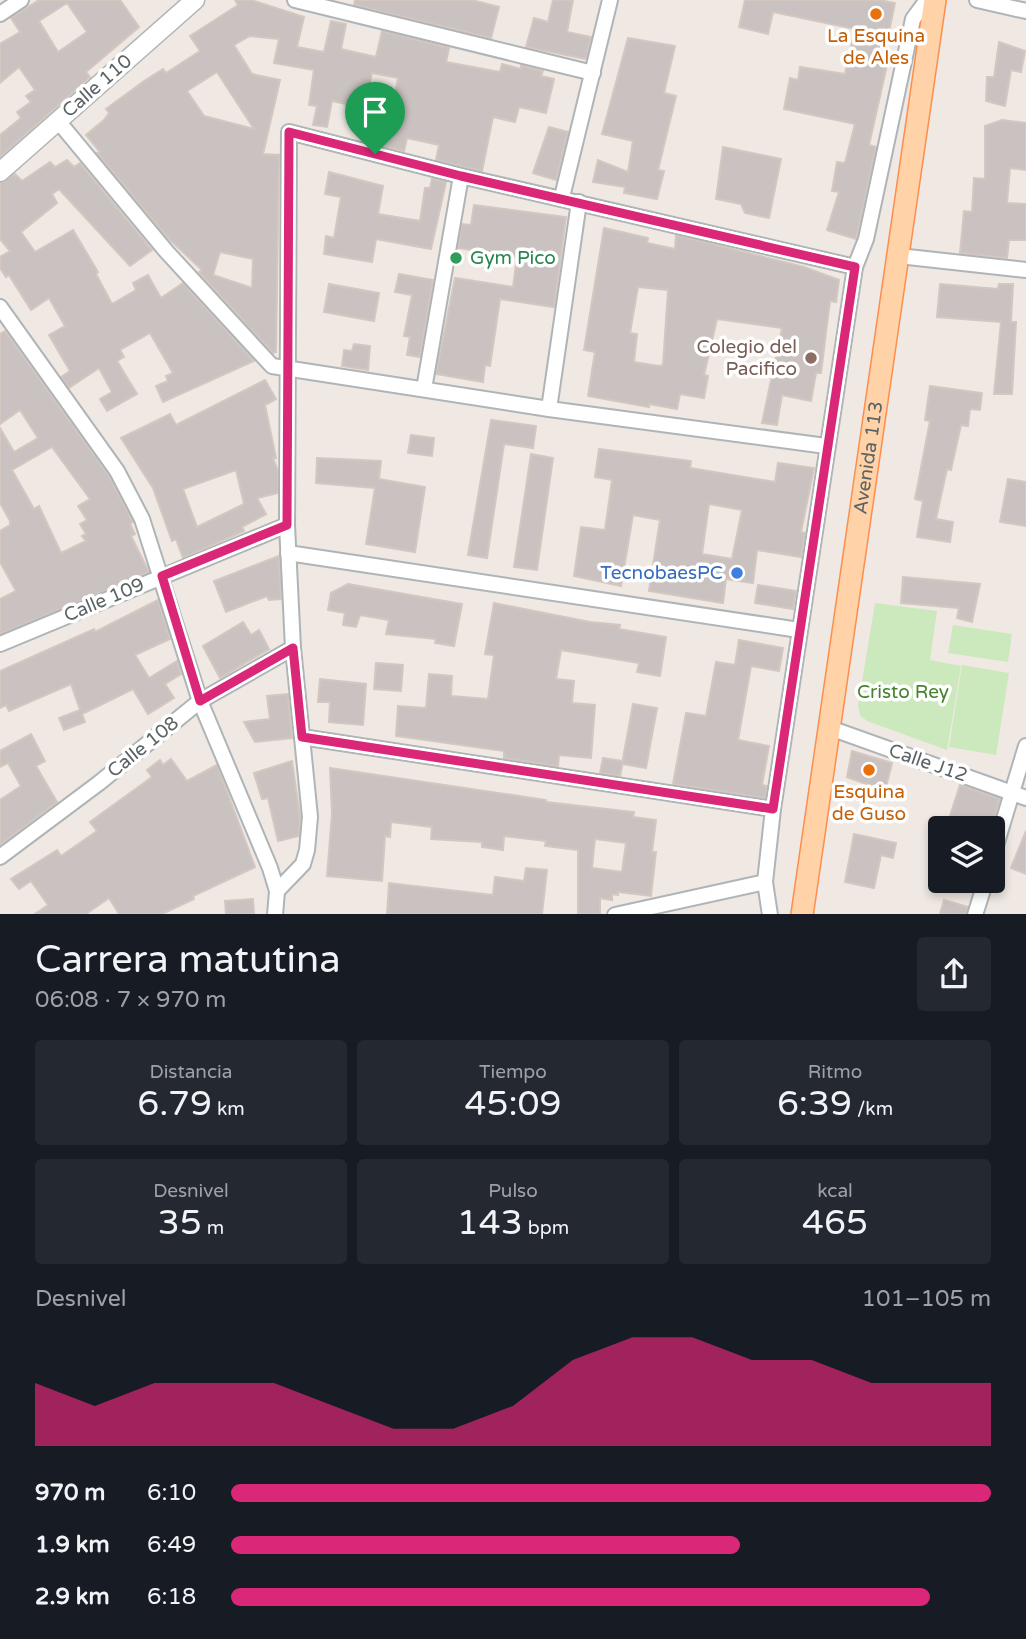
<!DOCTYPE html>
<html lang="es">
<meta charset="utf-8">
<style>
:root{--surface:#171b24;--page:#242831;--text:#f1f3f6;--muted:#9ea1a6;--accent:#db2777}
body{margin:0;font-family:"Varela Round",sans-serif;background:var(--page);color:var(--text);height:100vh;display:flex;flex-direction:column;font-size:26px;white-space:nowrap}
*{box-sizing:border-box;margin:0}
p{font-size:23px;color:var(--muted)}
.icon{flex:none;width:38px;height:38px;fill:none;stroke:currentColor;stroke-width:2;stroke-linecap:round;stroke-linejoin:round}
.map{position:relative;height:914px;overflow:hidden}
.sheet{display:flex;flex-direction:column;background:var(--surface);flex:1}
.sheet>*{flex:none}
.buttons{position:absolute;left:928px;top:816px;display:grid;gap:14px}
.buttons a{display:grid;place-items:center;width:77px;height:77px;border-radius:7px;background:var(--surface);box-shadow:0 4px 10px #0003;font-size:35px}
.pin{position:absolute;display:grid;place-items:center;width:60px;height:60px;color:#fff;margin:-72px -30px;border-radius:50% 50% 50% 0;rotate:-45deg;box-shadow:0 0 7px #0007}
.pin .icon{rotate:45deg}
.round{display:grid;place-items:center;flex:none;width:74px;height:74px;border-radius:7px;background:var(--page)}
.headline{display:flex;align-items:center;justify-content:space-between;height:119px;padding:0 35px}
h1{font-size:38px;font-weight:600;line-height:52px}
.stats{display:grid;grid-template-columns:repeat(3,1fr);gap:10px;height:119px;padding:7px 35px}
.stats div{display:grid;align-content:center;border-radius:7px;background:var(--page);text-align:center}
.stats b{font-size:35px;font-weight:600}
.stats small{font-size:19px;font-weight:400}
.stats p{font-size:19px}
.chart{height:196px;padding:14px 35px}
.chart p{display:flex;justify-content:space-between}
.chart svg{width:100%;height:126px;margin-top:7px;fill:var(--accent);opacity:.7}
ul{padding:0 35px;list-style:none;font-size:23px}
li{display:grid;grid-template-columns:112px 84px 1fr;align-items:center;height:52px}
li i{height:18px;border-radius:9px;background:var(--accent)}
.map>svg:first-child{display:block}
.green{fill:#cce9bd}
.building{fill:#cac2c0;stroke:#d4c7c0;stroke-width:2;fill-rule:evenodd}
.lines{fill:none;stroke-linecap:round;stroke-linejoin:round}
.minor-casing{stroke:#afb5b7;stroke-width:18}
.tertiary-casing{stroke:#afb5b7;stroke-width:21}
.primary-casing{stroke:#fe8e4d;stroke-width:24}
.minor{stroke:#fff;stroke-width:14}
.tertiary{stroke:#fff;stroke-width:18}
.primary{stroke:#ffd2a8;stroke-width:21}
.route-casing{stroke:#fff;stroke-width:14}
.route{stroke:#db2777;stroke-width:9}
.food-dot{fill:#e8710a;stroke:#fff;stroke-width:2.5}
.leisure-dot{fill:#2e9e5b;stroke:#fff;stroke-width:2.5}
.education-dot{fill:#8d6e63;stroke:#fff;stroke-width:2.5}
.shop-dot{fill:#3f7fe0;stroke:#fff;stroke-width:2.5}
.labels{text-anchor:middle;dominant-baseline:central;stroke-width:7;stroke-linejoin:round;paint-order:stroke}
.food-label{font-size:19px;fill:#c56008;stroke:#fff}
.street-label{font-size:19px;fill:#5b6365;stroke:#fff}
.leisure-label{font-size:19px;fill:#27864d;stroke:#fff;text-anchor:start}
.education-label{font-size:19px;fill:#785e54;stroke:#fff;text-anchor:end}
.shop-label{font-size:19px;fill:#366cbe;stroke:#fff;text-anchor:end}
.park-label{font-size:19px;fill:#47832c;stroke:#fff}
</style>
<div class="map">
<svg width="1026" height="915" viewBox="0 0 1026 915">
<rect width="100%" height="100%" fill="#efe8e3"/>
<g class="green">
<path d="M875,603L937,611L930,660L961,666L947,750L867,721L860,715L858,706Z"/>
<path d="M953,625L1012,634L1008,662L948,653Z"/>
<path d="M962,665L1009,673L996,755L949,747Z"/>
</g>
<g class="building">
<path d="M39,0H120L139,27L86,72L90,77L0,157V135L21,118L17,112L31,102L26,96L35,90L19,67L0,83V44L20,32L11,18ZM67,3L87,32L58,52L39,21Z"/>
<path d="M235,0H251L304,17L297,47L324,52L331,21L346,24L341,49L376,57L382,31L449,48L446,62L500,72L502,64L521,69V65L543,71L541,76L554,79L546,113L519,107L515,122L493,117L482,171L436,160L439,145L407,138L404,151L380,145L384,113L391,115L398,78L372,73L364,108L332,101L327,127L313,125L317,106L309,105L314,70L274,63L279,39L250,36L234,45L252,74L280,80L263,154L279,155L276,352L273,353L199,272L202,270L168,238L97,153L100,152L86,135L104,120L109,113L106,109L144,81L163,69L166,73L200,51L190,36L238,5ZM217,72L254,129L204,116L187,91ZM220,252L253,259L252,288L213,275Z"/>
<path d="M355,0H472L499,7L491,38L354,5Z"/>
<path d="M553,0H573L567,32L591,37L586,59L526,47L534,18L548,22Z"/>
<path d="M745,0H879L895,3L885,51L890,52L869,145L876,147L856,239L827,230L839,192L832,191L837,162L845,163L855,124L784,109L790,78L798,80L800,67L845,74L855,29L773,12L768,34L739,27Z"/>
<path d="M628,38L675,46L664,93L676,96L658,170L664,171L657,199L624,193L625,187L593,182L598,160L628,172L633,141L602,134Z"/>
<path d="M999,42L1025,51L1021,72L1011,70L1005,106L986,101L987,77H994Z"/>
<path d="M1002,120L1026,123V170L1010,168L1007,203L1026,204V240H1009L1007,258L960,253L964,211L972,212L974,178L985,179V126Z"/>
<path d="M549,127L568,132L556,180L533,173Z"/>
<path d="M723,147L781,159L769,218L745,213L741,204L716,199Z"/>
<path d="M67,160L74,167L80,163L152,250L130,266L59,189L52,194L57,203L21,232L35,252L73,230L98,272L96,274L112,304L136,290L133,283L148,275L161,298L183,283L254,361L163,402L156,386L168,381L166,376L173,373L150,333L120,350L124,357L117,361L137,394L107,411L100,399L112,392L99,368L69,388L61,377L70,371L49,335L65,326L49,298L31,310L9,275L6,277L0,268V257L10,251L0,239V183L15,174L22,181L50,162L55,167Z"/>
<path d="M329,172L383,186L378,214L420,221L425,188H430L432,179L446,182L431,249L376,239L372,262L324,254L326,236L334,238L341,197L325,194Z"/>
<path d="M474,205L566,217L554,307L500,299L490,366L485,365L483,382L436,374L455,278L513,287L517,257L458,248L462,224L471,225Z"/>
<path d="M604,228L648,238L647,243L675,249L676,235L804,267L839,280L836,302L830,301L821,373H816L811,401L782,395L777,425L762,423L782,328L717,319L704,375L708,376L704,398L680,394L677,409L649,404V407L588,396L595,352L584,350ZM638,287L668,290L663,365L659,366L634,362L637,334L630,333Z"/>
<path d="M399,274L433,280L420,357L407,355L410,337L404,336L412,295L395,292Z"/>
<path d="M329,284L379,293L374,321L324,312Z"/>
<path d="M940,284L998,289L999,284H1013L1011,322H1016L1012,394H994L1001,322L937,317Z"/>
<path d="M5,331L109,476L133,522L130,524L135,534L131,536L149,572L0,634V599L16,591L0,562V531L10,525V521L0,503V428L14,452L38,438L20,410L0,424V334ZM52,447L90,499L78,506L87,520L80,524L86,534L82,536L86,541L61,553L39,506L34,509L12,470Z"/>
<path d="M354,344L370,346L368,370L342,366L344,350L352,351Z"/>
<path d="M265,380L276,399L265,405L276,458H273L278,471V493L257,498L266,514L242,527L244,531L183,558L176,539L172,541L153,488L121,438L170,414L176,425ZM236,470L244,504L197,527L183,489Z"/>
<path d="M930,386L982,393L980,410L970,409L968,426L961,425L951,470L947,469L936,519L953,522L950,542L917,537L923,501L915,499L930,421L925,420Z"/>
<path d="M491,420L536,426L533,448L504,444L487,558L468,555Z"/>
<path d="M411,435L434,438L432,456L408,453Z"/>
<path d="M599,449L691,461L690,468L775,482L778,463L814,468L801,532L805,533L801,557L757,550L753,583L726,579L723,603L649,591L660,520L633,515L621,586L574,576L581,527L605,530L612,480L595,477ZM709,504L742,510L732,559L702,554Z"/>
<path d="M531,454L553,458L537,570L514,567Z"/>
<path d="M317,458L381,461L379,479L425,487L415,552L366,544L375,488L316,483Z"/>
<path d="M1008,479L1026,482V526L1000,522Z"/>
<path d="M279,556L281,599L269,600L267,596L226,612L214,581Z"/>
<path d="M903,577L980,584L972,622L957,618L959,608L901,603Z"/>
<path d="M348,584L462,604L454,646L435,643L436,639L386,634L389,620L360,615L356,627L343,625L345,613L328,610L331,593Z"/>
<path d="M758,585L796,591L793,609L755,603Z"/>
<path d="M158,600L170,639L135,655L149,678L177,661L181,674L165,684L174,698L148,714L133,689L82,714L85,722L64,730L59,718L80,710L71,684L9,711L6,705L0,708V671L94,629L95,632Z"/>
<path d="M494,603L590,622L620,625L619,629L666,637L660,676L637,672L639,663L561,650L556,679L574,681L572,703L595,705L591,758L559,755L558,766H555L504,758V751L396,736L398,706L426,708L429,674L452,676L451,696L488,699L494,655L485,654Z"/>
<path d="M243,622L251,635L259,630L269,649L220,678L203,646Z"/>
<path d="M739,640L783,648L779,671L751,666L738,740L769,746L762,785L767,786L765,798L673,784L686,713L706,716L716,662L735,665Z"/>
<path d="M376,663L403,665L401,691L374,689Z"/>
<path d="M320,679L366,684L363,725L329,722L330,702H318Z"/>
<path d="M288,694L292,738L255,742L244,722L270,719L267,696Z"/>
<path d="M633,704L657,708L646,768L622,764Z"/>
<path d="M31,734L45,761L36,766L57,802L0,845V800L21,786L8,763L0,767V751Z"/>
<path d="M852,751L892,763L885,791L847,777Z"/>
<path d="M603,758L623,761L620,776L600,773Z"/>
<path d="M171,759L187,781L217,765L255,867L193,896L194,899L162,914H119L109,898L86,914H35L48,905L31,881L19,889L11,879L57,850L61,856L97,831L90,822L152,777L147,770L160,760L163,765Z"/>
<path d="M292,761L300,817L299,836L278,841L268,798L262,799L254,773Z"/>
<path d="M330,768L546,800V802L634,812L633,817L656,820L652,852H656L651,896L618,892V895L612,894V900L600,898V914H578V850L545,846L546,841L504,836L503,850L482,847V842L431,839L432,827L391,822L390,837L385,836L382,881L327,876L332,814ZM595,839L626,843L622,872L592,868Z"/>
<path d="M960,785L1000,799L991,828L947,825Z"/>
<path d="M1026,831V874L1011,868Z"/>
<path d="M854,834L896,843L893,858L881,855L874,888L845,882Z"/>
<path d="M526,868L547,870L542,914H387L389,883L493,895L495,877L524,881Z"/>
<path d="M253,899L254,914H226L225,901Z"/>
<path d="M944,900L968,907L966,914H940Z"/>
</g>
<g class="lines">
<defs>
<g id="minor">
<path d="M295,0L593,73"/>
<path d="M977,0L1026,11"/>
<path d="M0,14L21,0"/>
<path d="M58,121L166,251L272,366L549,409L826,446"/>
<path d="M562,197L610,0"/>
<path d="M899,256L1026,270"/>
<path d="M0,307L117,471L142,519L200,701L270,868L277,891L275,915"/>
<path d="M424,389L461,176"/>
<path d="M549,409L579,202"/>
<path d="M288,553L799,630"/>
<path d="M0,644L287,525"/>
<path d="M830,728L1026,798"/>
<path d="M302,737L773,809"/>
<path d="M0,857L99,783L200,701L293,648"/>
<path d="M992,859L1026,746"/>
<path d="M277,891L303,864L307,850L310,817L293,648L287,525L289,132L461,176L855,267"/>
<path d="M615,915L765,882"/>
<path d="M770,915L765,882L773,809L855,267L866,239L913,19L927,0"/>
<path d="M975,915L986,880"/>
</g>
<path id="tertiary" d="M0,172L195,0"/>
<g id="primary">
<path id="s1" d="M802,915L935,0"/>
</g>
</defs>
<use href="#minor" class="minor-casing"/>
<use href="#tertiary" class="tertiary-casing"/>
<use href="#primary" class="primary-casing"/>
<use href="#minor" class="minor"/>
<use href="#tertiary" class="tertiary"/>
<use href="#primary" class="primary"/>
</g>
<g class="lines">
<defs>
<path id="route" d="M289,132L461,176L855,267L773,809L302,737L293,648L200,701L162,576L287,525Z"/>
</defs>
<use href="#route" class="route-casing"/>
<use href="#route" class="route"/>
</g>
<g class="food-dot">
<circle cx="876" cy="14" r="7"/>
<circle cx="869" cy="770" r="7"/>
</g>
<circle class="leisure-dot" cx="456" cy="258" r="7"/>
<circle class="education-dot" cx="811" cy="358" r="7"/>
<circle class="shop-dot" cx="737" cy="573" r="7"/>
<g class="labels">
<g class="food-label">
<text x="876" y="36">La Esquina<tspan x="876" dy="22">de Ales</tspan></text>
<text x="869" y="792">Esquina<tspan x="869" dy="22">de Guso</tspan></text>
</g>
<g class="street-label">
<text transform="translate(97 86) rotate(-41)">Calle 110</text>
<text stroke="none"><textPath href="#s1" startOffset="462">Avenida 113</textPath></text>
<text transform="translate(104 600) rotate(-23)">Calle 109</text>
<text transform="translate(143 747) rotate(-39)">Calle 108</text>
<text transform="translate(928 763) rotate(19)">Calle J12</text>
</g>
<g class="leisure-label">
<text x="470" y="258">Gym Pico</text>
</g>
<g class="education-label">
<text x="797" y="347">Colegio del<tspan x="797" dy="22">Pacifico</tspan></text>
</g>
<g class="shop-label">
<text x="723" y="573">TecnobaesPC</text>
</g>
<g class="park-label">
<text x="903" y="692">Cristo Rey</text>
</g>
</g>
</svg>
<div class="buttons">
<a><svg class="icon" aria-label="layers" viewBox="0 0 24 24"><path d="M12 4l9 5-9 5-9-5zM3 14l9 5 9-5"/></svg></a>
</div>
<div class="pin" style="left:375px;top:154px;background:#1e9e55"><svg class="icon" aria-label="arrive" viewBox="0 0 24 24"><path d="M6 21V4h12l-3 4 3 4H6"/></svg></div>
</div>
<section class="sheet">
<div class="headline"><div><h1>Carrera matutina</h1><p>06:08 · 7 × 970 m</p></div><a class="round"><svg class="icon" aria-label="share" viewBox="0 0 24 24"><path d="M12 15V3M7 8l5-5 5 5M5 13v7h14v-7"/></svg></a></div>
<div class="stats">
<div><p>Distancia</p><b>6.79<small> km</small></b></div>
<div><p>Tiempo</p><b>45:09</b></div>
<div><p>Ritmo</p><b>6:39<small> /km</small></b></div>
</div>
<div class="stats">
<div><p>Desnivel</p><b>35<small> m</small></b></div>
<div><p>Pulso</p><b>143<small> bpm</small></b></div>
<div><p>kcal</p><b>465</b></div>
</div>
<div class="chart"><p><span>Desnivel</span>101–105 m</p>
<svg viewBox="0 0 160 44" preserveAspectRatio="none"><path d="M0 44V22L10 30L20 22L30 22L40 22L50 30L60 38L70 38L80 30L90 14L100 6L110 6L120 14L130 14L140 22L150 22L160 22V44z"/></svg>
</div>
<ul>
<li><b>970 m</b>6:10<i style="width:100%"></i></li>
<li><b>1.9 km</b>6:49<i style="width:67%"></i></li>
<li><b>2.9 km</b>6:18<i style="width:92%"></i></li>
</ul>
</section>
